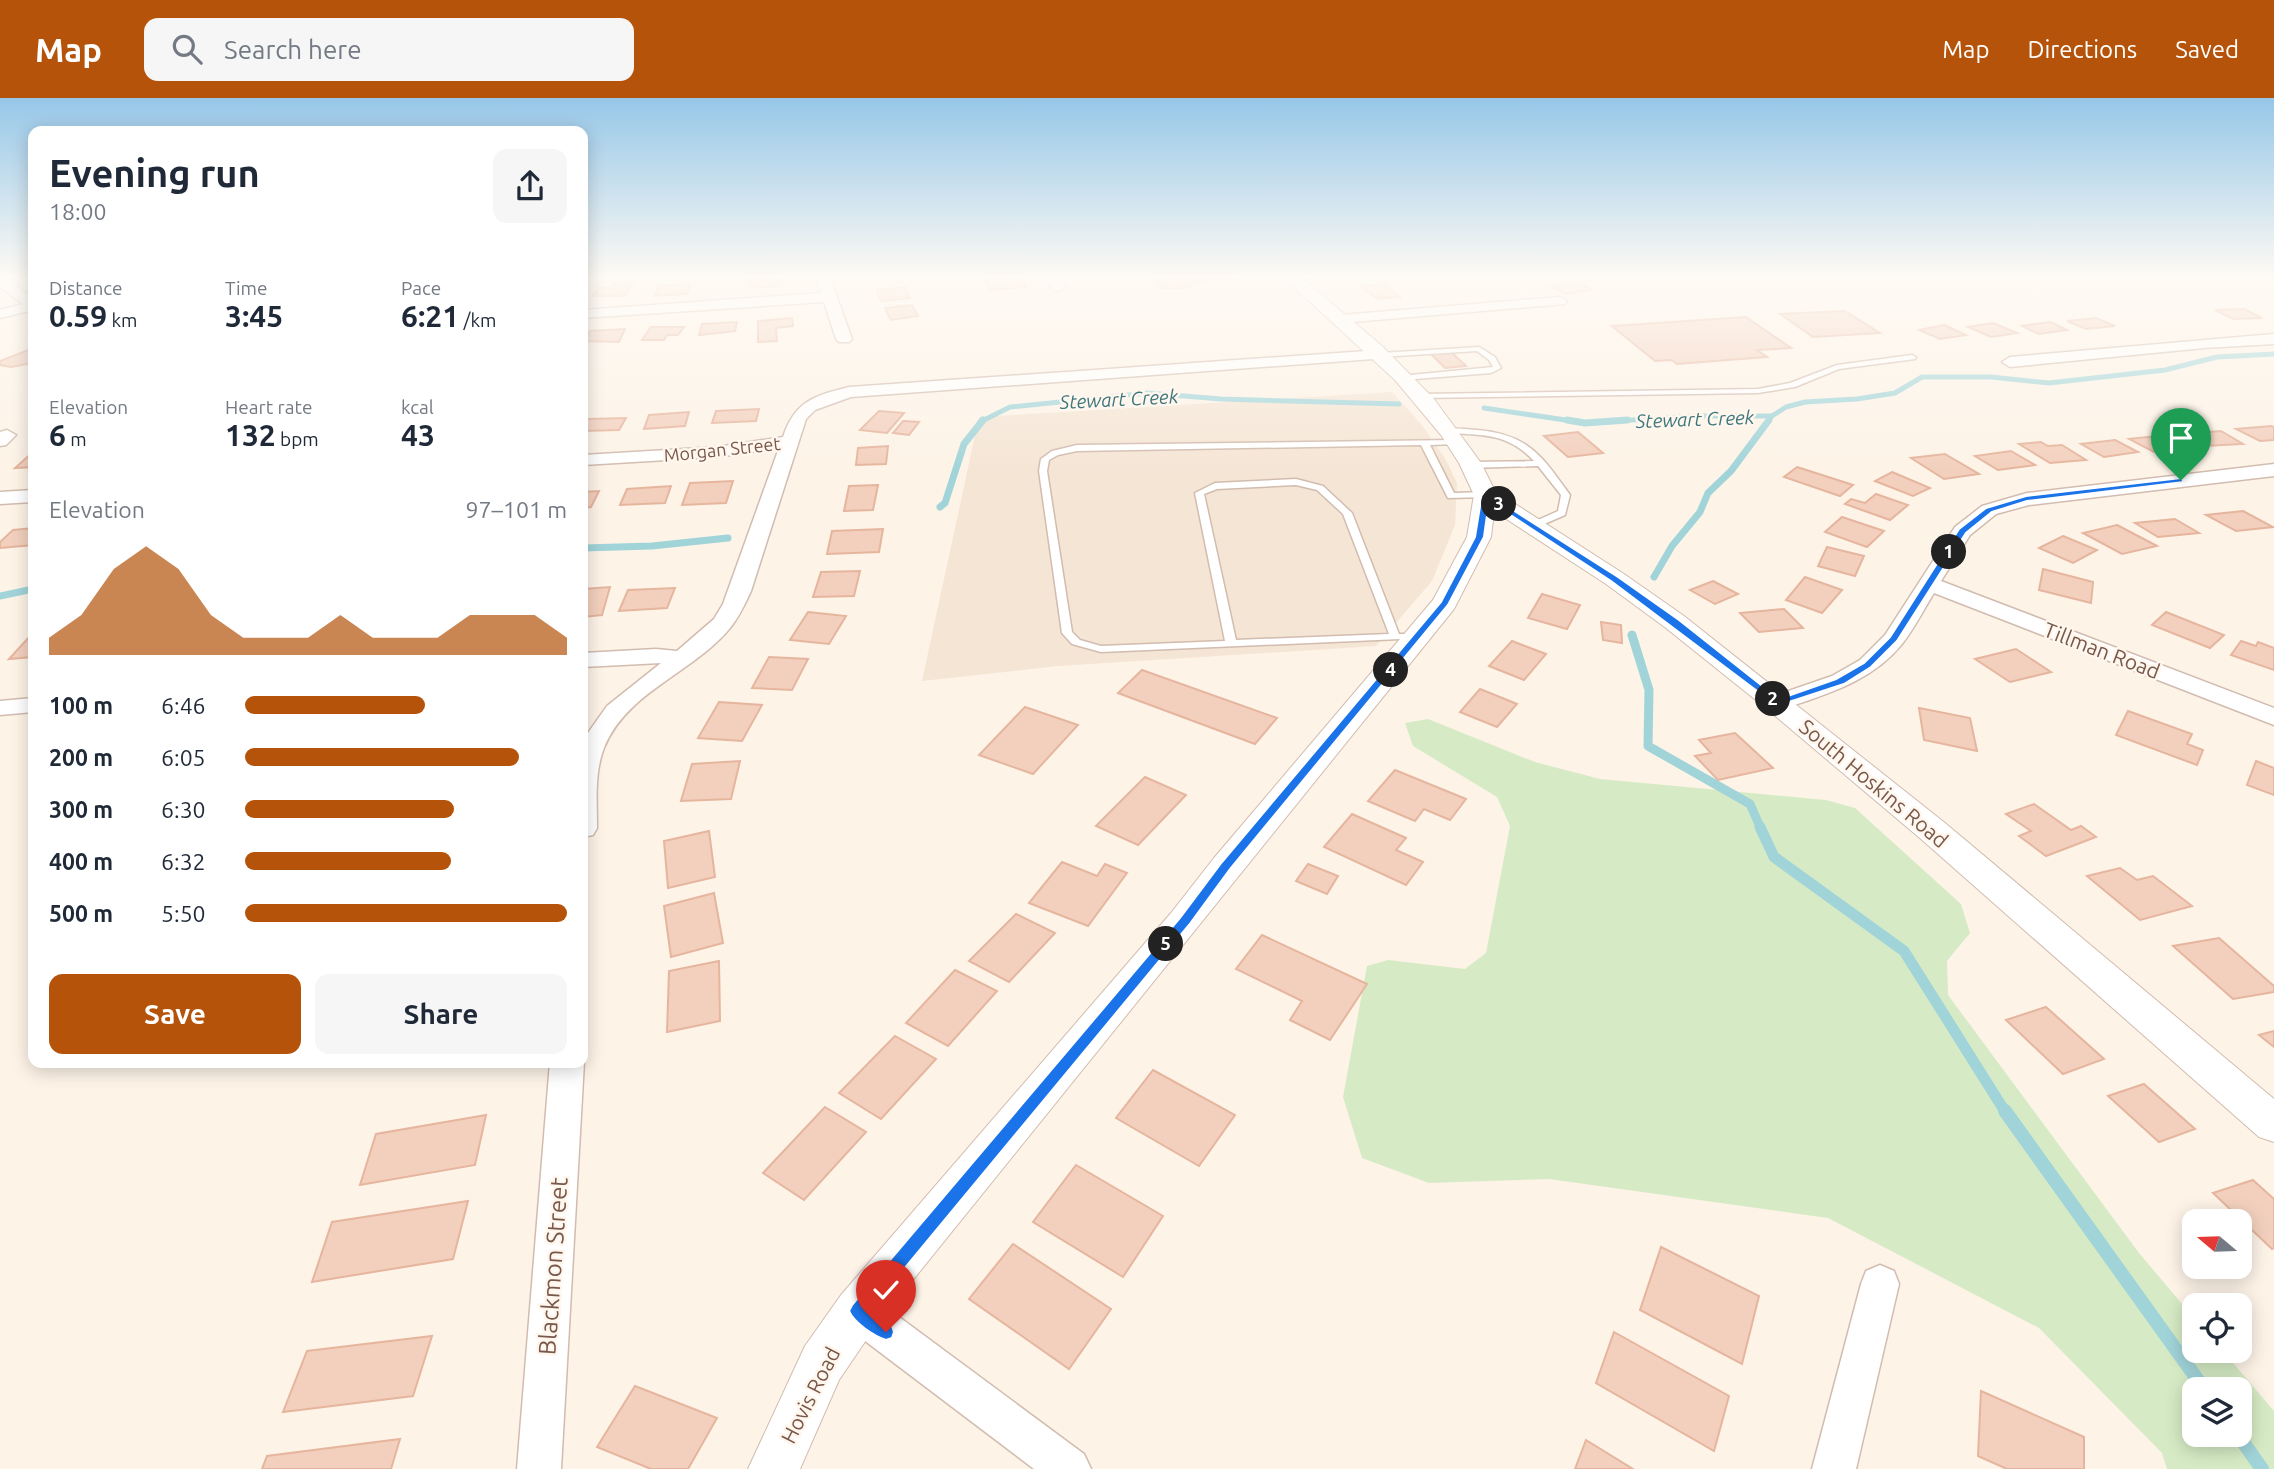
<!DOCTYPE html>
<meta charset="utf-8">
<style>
:root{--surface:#fff;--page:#f6f6f7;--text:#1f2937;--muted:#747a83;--accent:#b45309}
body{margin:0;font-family:Ubuntu,sans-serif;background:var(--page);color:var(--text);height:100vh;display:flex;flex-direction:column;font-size:26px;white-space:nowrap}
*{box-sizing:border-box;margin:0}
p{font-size:23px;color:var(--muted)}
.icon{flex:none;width:38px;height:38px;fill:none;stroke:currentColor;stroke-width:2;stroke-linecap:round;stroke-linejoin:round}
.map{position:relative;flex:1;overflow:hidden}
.drawer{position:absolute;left:28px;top:28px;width:560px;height:942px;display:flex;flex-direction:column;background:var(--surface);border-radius:14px;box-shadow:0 4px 18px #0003}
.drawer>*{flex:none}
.needle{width:46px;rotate:289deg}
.tools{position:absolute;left:2182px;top:1111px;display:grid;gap:14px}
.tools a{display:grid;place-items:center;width:70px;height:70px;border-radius:14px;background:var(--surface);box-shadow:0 4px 18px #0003;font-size:35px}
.pin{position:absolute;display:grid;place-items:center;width:60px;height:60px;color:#fff;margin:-72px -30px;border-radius:50% 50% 50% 0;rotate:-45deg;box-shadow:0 0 7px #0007}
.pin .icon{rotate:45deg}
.km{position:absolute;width:35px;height:35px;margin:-18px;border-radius:50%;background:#222;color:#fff;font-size:19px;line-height:35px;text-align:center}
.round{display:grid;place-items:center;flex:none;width:74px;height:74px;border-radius:14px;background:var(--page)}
.summary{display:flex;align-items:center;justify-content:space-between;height:119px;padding:0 21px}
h1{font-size:38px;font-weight:700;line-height:52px}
.figures{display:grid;grid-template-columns:repeat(3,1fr);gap:10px;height:119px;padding:7px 21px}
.figures div{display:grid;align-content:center}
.figures b{font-size:30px;font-weight:700}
.figures small{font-size:19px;font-weight:400}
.figures p{font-size:19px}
.chart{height:196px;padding:14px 21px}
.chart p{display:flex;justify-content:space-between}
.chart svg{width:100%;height:126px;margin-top:7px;fill:var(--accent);opacity:.7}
.button{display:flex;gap:14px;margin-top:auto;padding:14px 21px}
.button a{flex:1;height:80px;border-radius:14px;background:var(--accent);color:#fff;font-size:28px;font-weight:700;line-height:80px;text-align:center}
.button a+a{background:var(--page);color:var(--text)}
ul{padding:0 21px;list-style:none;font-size:23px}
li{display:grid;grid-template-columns:112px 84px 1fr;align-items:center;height:52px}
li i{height:18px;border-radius:9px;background:var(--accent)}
header{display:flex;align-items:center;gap:42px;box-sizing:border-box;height:98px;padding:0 35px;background:var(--accent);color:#fff}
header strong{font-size:33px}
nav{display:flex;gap:38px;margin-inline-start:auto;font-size:24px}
.search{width:490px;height:63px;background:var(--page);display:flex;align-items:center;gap:18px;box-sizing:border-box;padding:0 24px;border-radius:14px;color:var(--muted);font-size:26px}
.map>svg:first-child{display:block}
.residential{fill:#f5e5d5}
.green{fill:#d6ebc5;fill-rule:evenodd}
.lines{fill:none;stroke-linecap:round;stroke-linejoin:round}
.stream-far4{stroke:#a1d4d9;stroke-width:5}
.stream-far3{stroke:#a1d4d9;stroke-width:7}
.stream-far2{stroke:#a1d4d9;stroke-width:9}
.stream-far1{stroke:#a1d4d9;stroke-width:11}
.stream{stroke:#a1d4d9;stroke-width:14}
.building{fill:#f3d0be;stroke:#e6b59e;stroke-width:2}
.service-casing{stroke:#d2bcaf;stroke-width:3}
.minor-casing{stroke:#d2bcaf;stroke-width:3}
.tertiary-casing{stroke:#d2bcaf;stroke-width:2}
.service{fill:#fff;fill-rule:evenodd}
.minor{fill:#fff;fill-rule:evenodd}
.tertiary{fill:#fff;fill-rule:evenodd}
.route{fill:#1a73e8;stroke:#fff;stroke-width:2}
.labels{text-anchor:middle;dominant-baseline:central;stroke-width:5;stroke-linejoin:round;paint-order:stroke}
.far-street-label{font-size:18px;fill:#78584a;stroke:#fff7ee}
.far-water-label{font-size:19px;font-style:italic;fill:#3d767d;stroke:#fff7ee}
.street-label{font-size:21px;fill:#78584a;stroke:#fff7ee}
.near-street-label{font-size:24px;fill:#78584a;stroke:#fff7ee}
</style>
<header>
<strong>Map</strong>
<div class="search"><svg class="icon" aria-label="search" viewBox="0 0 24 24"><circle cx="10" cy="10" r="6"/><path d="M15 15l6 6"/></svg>Search here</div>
<nav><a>Map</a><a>Directions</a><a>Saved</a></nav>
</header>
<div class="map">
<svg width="2274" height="1371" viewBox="0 0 2274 1371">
<rect width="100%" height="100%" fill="#fdf3e7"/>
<path class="residential" d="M1392,294L1422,327L1446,362L1457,385L1455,427L1432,483L1376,548L1058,568L922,583L979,319Z"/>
<path class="green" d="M1428,621L1535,664L1600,681L1826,702L1855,710L1961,806L1970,835L1947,863L1948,897L2139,1155L2194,1220V1253H2223L2274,1313V1371H2167L2162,1355L2039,1230L1828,1120L1549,1081L1429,1085L1362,1060L1343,999L1367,868L1388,862L1465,871L1486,855L1510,728L1497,699L1413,648L1405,625ZM2194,1292H2240V1337H2194Z"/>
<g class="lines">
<g class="stream-far4">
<path d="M1484,310L1579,324"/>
<path d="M980,324L1010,309L1148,295L1221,301L1399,306"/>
<path d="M1599,324L1697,318H1772L1786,309L1805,304L1857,301L1895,295L1922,279H1991L2049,285L2165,272L2217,259L2274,256"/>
<path d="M1767,324L1772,318"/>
</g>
<g class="stream-far3">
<path d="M1567,322L1585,325L1627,322"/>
<path d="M940,409L945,405L964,346L983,322"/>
<path d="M583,450L652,448L728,440"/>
<path d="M1654,479L1672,448L1700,414L1708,395L1731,373L1769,322"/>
<path d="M0,498L33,491"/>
</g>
<path class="stream-far2" d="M1632,537L1649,592L1648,648L1750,706L1761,731"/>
<path class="stream-far1" d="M1760,729L1774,759L1904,853L2006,1015"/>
<g class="stream">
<path d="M2005,1013L2205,1292"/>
<path d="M2238,1337L2262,1371"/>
</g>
</g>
<g class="building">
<path d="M748,180H777L778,188L750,190Z"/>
<path d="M1020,180L1026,189L990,192L984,181Z"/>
<path d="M1153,180H1237L1187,185L1191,189L1163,191Z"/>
<path d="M634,183L625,198H593L598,190H612L616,184Z"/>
<path d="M1577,184L1592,192L1565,196L1551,188Z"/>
<path d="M690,186L687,196L655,198L658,188Z"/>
<path d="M1384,186L1400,199L1377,201L1360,188Z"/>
<path d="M905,189L910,200L881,203L876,192Z"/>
<path d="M912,207L918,218L891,222L885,210Z"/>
<path d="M2244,211L2262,220L2233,221L2215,212Z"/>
<path d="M1845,213L1880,235L1813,239L1780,216Z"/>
<path d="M1746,219L1791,250L1757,252L1767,259L1677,266L1672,262L1655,263L1612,228Z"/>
<path d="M792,220L793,228L776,230L777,243L758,244V223Z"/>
<path d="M2096,220L2115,228L2086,231L2067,223Z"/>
<path d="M737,224L735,233L699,237L702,226Z"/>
<path d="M2050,224L2067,232L2039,236L2022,228Z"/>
<path d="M1993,225L2017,235L1991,239L1968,229Z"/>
<path d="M1944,227L1966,237L1940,241L1919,232Z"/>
<path d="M651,229H684L678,237H667L664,242H642Z"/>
<path d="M625,231L619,244L585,243L590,233Z"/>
<path d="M31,251H33V265L11,269L0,267V263Z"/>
<path d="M1451,254L1466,268L1445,270L1431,256Z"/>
<path d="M759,311L756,323L712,325L716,313Z"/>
<path d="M879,313L904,315L887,335L860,332Z"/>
<path d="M689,314L685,328L644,331L649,317Z"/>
<path d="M626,320L619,332L583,333L587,321Z"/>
<path d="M903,323L919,324L909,337L893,335Z"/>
<path d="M2271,328L2274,329V342L2260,343L2236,331Z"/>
<path d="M2221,333L2243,346L2204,348L2183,336Z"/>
<path d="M1578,334L1603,355L1568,359L1544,338Z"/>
<path d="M2167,337L2192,350L2154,354L2129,341Z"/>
<path d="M2115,342L2138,354L2104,359L2081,346Z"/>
<path d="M2041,344L2048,348L2062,347L2086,362L2050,365L2019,346Z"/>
<path d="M888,348L886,366L856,367L858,350Z"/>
<path d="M2011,353L2035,367L1998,372L1975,358Z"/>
<path d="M33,354V369L15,370Z"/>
<path d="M1945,356L1979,376L1944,381L1911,360Z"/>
<path d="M1797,369L1853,387L1840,398L1784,379Z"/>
<path d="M1892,374L1930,390L1913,398L1875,383Z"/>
<path d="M733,383L726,405L682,407L690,385Z"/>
<path d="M878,387L873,412L844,413L849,388Z"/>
<path d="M671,388L665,405L620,407L627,391Z"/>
<path d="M599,393L591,409L583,410V394Z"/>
<path d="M1876,396L1908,407L1890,422L1845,406L1851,401L1865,405Z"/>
<path d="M2243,413L2273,429L2236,433L2206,417Z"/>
<path d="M1842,419L1884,433L1867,449L1825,434Z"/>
<path d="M2175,421L2199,435L2158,439L2135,425Z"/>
<path d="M2117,427L2157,448L2122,456L2083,435Z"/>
<path d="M33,430V447L0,450V444L13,432Z"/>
<path d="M883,431L879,454L827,456L832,433Z"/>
<path d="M2063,438L2097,452L2073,465L2039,450Z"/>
<path d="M1827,449L1864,458L1855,478L1818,468Z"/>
<path d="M2043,471L2093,484L2091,505L2039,492Z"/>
<path d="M860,473L854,498L813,499L821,474Z"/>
<path d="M1805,479L1842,492L1822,515L1786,502Z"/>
<path d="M1713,483L1738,496L1715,506L1690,492Z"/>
<path d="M610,489L602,517L583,519V491Z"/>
<path d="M675,490L667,510L619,513L628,492Z"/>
<path d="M1542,496L1580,507L1567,531L1528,520Z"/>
<path d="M1784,511L1803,530L1759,534L1740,515Z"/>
<path d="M808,514L846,518L829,546L790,542Z"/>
<path d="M2166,514L2224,537L2210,550L2152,527Z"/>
<path d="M1601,524L1621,527L1622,545L1603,542Z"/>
<path d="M32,536L33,559L9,561Z"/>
<path d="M1512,543L1546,556L1524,582L1489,568Z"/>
<path d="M2241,543L2256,548L2258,544L2274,550V572L2231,557Z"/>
<path d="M2016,551L2051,574L2010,584L1975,561Z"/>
<path d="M769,559L808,561L792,592L752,590Z"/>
<path d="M1142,572L1277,620L1255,646L1118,595Z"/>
<path d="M1480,591L1517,606L1497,629L1460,614Z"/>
<path d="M719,604L762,607L742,643L698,640Z"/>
<path d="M1025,609L1078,627L1033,676L979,657Z"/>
<path d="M1919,610L1970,620L1977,653L1924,642Z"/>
<path d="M2128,613L2192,636L2187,646L2203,652L2197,667L2116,637Z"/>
<path d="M1735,635L1773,670L1718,682L1695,658L1711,655L1699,642Z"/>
<path d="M740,663L731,701L681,703L692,666Z"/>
<path d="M2256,663L2274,670V697L2247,687Z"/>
<path d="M1395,672L1466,701L1450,722L1424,711L1415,723L1368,703Z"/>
<path d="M1145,679L1186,697L1138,747L1096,728Z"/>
<path d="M2034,706L2071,732L2081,728L2096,739L2046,758L2019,738L2031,733L2006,716Z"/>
<path d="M1352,716L1406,740L1396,752L1423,764L1406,787L1324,749Z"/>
<path d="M709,733L715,779L668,790L664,743Z"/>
<path d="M1062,764L1097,778L1105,766L1127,775L1088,828L1029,805Z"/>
<path d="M1308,766L1338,778L1327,796L1296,783Z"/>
<path d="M2120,770L2137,782L2153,778L2192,808L2140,822L2087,778Z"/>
<path d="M714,795L723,845L671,859L664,808Z"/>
<path d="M1016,816L1055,835L1009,884L969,863Z"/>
<path d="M1262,837L1367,886L1330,942L1290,922L1302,903L1236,871Z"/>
<path d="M2219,840L2274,888V894L2233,901L2173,848Z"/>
<path d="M719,863L720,923L667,934L669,873Z"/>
<path d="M955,872L997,893L948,948L906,925Z"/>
<path d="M2046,909L2104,961L2063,976L2006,922Z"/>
<path d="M2274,933V949L2259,937Z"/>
<path d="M895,938L936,961L881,1021L839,995Z"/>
<path d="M1153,972L1235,1017L1199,1068L1116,1020Z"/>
<path d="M2144,986L2195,1031L2159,1044L2108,998Z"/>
<path d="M825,1009L866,1034L804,1102L763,1075Z"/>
<path d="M486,1017L475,1067L360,1087L376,1036Z"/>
<path d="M1076,1067L1163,1118L1123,1179L1033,1124Z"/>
<path d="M2253,1082L2274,1101V1150L2272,1151L2213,1095Z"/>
<path d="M468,1103L453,1161L312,1184L332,1124Z"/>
<path d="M1013,1146L1111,1211L1069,1271L969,1201Z"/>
<path d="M1661,1149L1759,1198L1742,1266L1640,1212Z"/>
<path d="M1614,1234L1729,1298L1714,1353L1596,1285Z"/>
<path d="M432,1238L413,1298L283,1314L307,1253Z"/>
<path d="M635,1288L717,1320L688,1371H651L597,1349Z"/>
<path d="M1981,1293L2084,1339V1371H2007L1978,1358Z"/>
<path d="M400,1341L391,1371H262L267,1358Z"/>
<path d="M1586,1342L1633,1371H1575Z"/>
</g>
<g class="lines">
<defs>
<g id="service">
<path d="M1479,249L1495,259L1501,270L1491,275L1403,282H1400V278L1493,269L1489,262L1477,253L1381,259L1377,257L1381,255Z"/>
<path d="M1912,257L1916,259L1915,261L1839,271L1795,289L1758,295L1420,300L1416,298L1420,296L1758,291L1790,285L1837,267Z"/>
<path d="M1444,331C1455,330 1466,331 1477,332C1528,336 1542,358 1570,397L1565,417L1535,430H1529V426L1558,413L1561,397L1538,368L1471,370L1467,367L1471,364L1534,363C1508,335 1482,337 1447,335L1443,333Z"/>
<path d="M1455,342H1458V346L1430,347L1454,395L1485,394L1488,395V399L1448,400L1421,347L1077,353L1058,357L1049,362L1047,373L1072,534L1080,542L1101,548L1225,543L1195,395L1215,385L1296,381L1323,388L1352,415L1399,536H1423L1424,538L1423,540L1101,554L1072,546L1062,535L1039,373L1041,361L1052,353L1077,347ZM1296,387L1317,392L1343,416L1389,536L1236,542L1204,396L1217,391Z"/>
</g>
<g id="minor">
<path d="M0,180H7L33,200V212L0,220V212L23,206L0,188Z"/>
<path d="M816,180H830L852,241L849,244H839L836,241L824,204L583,220V212L821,195Z"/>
<path d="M1045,180H1059L1066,189L1059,193L1054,192Z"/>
<path d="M1560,199L1567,203L1565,206L1341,225L1334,221L1341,217Z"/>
<path d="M2274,236V246L2204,250L2010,269L2002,264L2010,259Z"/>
<path d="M1381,252L1389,257L1387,260L851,299L815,312L806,321L751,493C745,506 739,519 730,530C693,575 626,594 604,650C594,675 597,704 597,730L593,737L583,739V642L607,608L661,565L583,569V555L656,551L677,553L714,521L723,506L779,350L717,359L583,367V357L717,349L783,339C795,303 814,298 849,289Z"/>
<path d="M7,332L16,337L6,347L0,348V334Z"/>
<path d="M2274,366V378L2029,407L1996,416L1970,437L1941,483L2274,610V627L1934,495C1924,511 1914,531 1902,546C1872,583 1829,595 1786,610L1777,612L1768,610L1765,605L1768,600L1832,578L1860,562L1885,537L1955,429L1982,408L2027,395Z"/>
<path d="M33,392V404L0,406V394Z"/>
<path d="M33,600V614L0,617V603Z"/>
<path d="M583,962L584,964L561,1371H517L550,964Z"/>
<path d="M1880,1167L1894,1173L1899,1186L1856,1371H1812L1861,1186L1866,1173Z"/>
<path d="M858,1194L872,1199L1084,1356L1091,1371H1034L844,1227L838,1213L844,1199Z"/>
</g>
<path id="tertiary" d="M1284,180H1302L1382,248L1434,301L1481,365L1495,393L1624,476L1684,518L1945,725L2274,1001V1044L2259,1039L1921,741L1767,611L1666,530L1606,486L1494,413L1491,439L1454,511L875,1229L839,1282L800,1371H748L805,1248L841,1197L1171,815L1214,760L1433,502L1467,439L1474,397L1459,365L1441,337L1395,282Z"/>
</defs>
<use href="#service" class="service-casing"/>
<use href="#minor" class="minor-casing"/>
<use href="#tertiary" class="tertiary-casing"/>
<use href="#service" class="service"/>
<use href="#minor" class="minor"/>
<use href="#tertiary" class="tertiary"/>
</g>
<linearGradient id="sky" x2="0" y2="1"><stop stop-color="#96c7e8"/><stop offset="0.48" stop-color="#fefaf4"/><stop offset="1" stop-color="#fefaf4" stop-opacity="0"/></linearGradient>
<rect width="2274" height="372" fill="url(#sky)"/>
<path class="route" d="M2181,380L2184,384L2027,403L1992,414L1966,435L1897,543L1871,569L1844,586L1777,608L1611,483L1489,403L1484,439L1448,507L1230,771L1189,827L870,1212L892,1228L894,1234L892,1240L886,1242C874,1238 854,1225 849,1213L852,1207L1180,820L1222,764L1441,504L1475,439L1482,396H1488L1618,479L1679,522L1779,601L1836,581L1864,565L1890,539L1959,431L1986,410L2026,398Z"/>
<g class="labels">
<g class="far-street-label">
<text transform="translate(722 351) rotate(-6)">Morgan Street</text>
</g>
<g class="far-water-label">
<text transform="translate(1119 301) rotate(-3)">Stewart Creek</text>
<text transform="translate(1695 321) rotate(-2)">Stewart Creek</text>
</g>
<g class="street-label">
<text transform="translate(2102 552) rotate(21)">Tillman Road</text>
<text transform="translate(1874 685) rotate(40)">South Hoskins Road</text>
<text transform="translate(810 1297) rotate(-63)">Hovis Road</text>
</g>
<g class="near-street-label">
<text transform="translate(553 1168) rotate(-86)">Blackmon Street</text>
</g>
</g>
</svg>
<div class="tools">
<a><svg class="needle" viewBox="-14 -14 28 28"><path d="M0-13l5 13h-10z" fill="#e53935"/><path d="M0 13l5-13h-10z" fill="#747a83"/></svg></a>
<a><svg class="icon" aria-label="locate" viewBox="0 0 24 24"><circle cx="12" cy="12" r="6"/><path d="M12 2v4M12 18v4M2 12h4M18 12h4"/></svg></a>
<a><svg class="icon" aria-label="layers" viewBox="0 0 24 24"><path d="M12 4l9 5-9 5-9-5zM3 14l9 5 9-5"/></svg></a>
</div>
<div class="pin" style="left:2181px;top:382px;background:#1e9e55"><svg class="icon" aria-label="arrive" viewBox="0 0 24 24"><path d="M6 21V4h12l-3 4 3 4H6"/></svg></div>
<div class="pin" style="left:886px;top:1234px;background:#d93025"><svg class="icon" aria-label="check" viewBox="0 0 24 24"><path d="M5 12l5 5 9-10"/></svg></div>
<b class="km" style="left:1949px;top:454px">1</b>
<b class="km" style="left:1773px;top:601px">2</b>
<b class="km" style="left:1499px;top:406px">3</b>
<b class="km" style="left:1391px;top:572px">4</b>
<b class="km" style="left:1166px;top:846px">5</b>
<section class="drawer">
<div class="summary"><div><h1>Evening run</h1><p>18:00</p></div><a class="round"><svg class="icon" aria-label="share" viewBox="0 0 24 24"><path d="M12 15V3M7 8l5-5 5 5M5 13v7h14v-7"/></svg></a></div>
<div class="figures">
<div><p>Distance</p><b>0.59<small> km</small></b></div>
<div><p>Time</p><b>3:45</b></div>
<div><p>Pace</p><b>6:21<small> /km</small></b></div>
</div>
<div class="figures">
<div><p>Elevation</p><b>6<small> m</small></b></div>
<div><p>Heart rate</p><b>132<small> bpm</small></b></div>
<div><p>kcal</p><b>43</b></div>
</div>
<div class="chart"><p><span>Elevation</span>97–101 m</p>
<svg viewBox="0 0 160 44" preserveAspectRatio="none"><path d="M0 44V38L10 30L20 14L30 6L40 14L50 30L60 38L70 38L80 38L90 30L100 38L110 38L120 38L130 30L140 30L150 30L160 38V44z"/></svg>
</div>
<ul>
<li><b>100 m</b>6:46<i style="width:56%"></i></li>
<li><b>200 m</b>6:05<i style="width:85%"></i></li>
<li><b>300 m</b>6:30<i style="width:65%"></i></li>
<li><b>400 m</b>6:32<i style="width:64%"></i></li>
<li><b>500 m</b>5:50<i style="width:100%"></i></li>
</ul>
<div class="button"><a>Save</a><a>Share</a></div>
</section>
</div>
